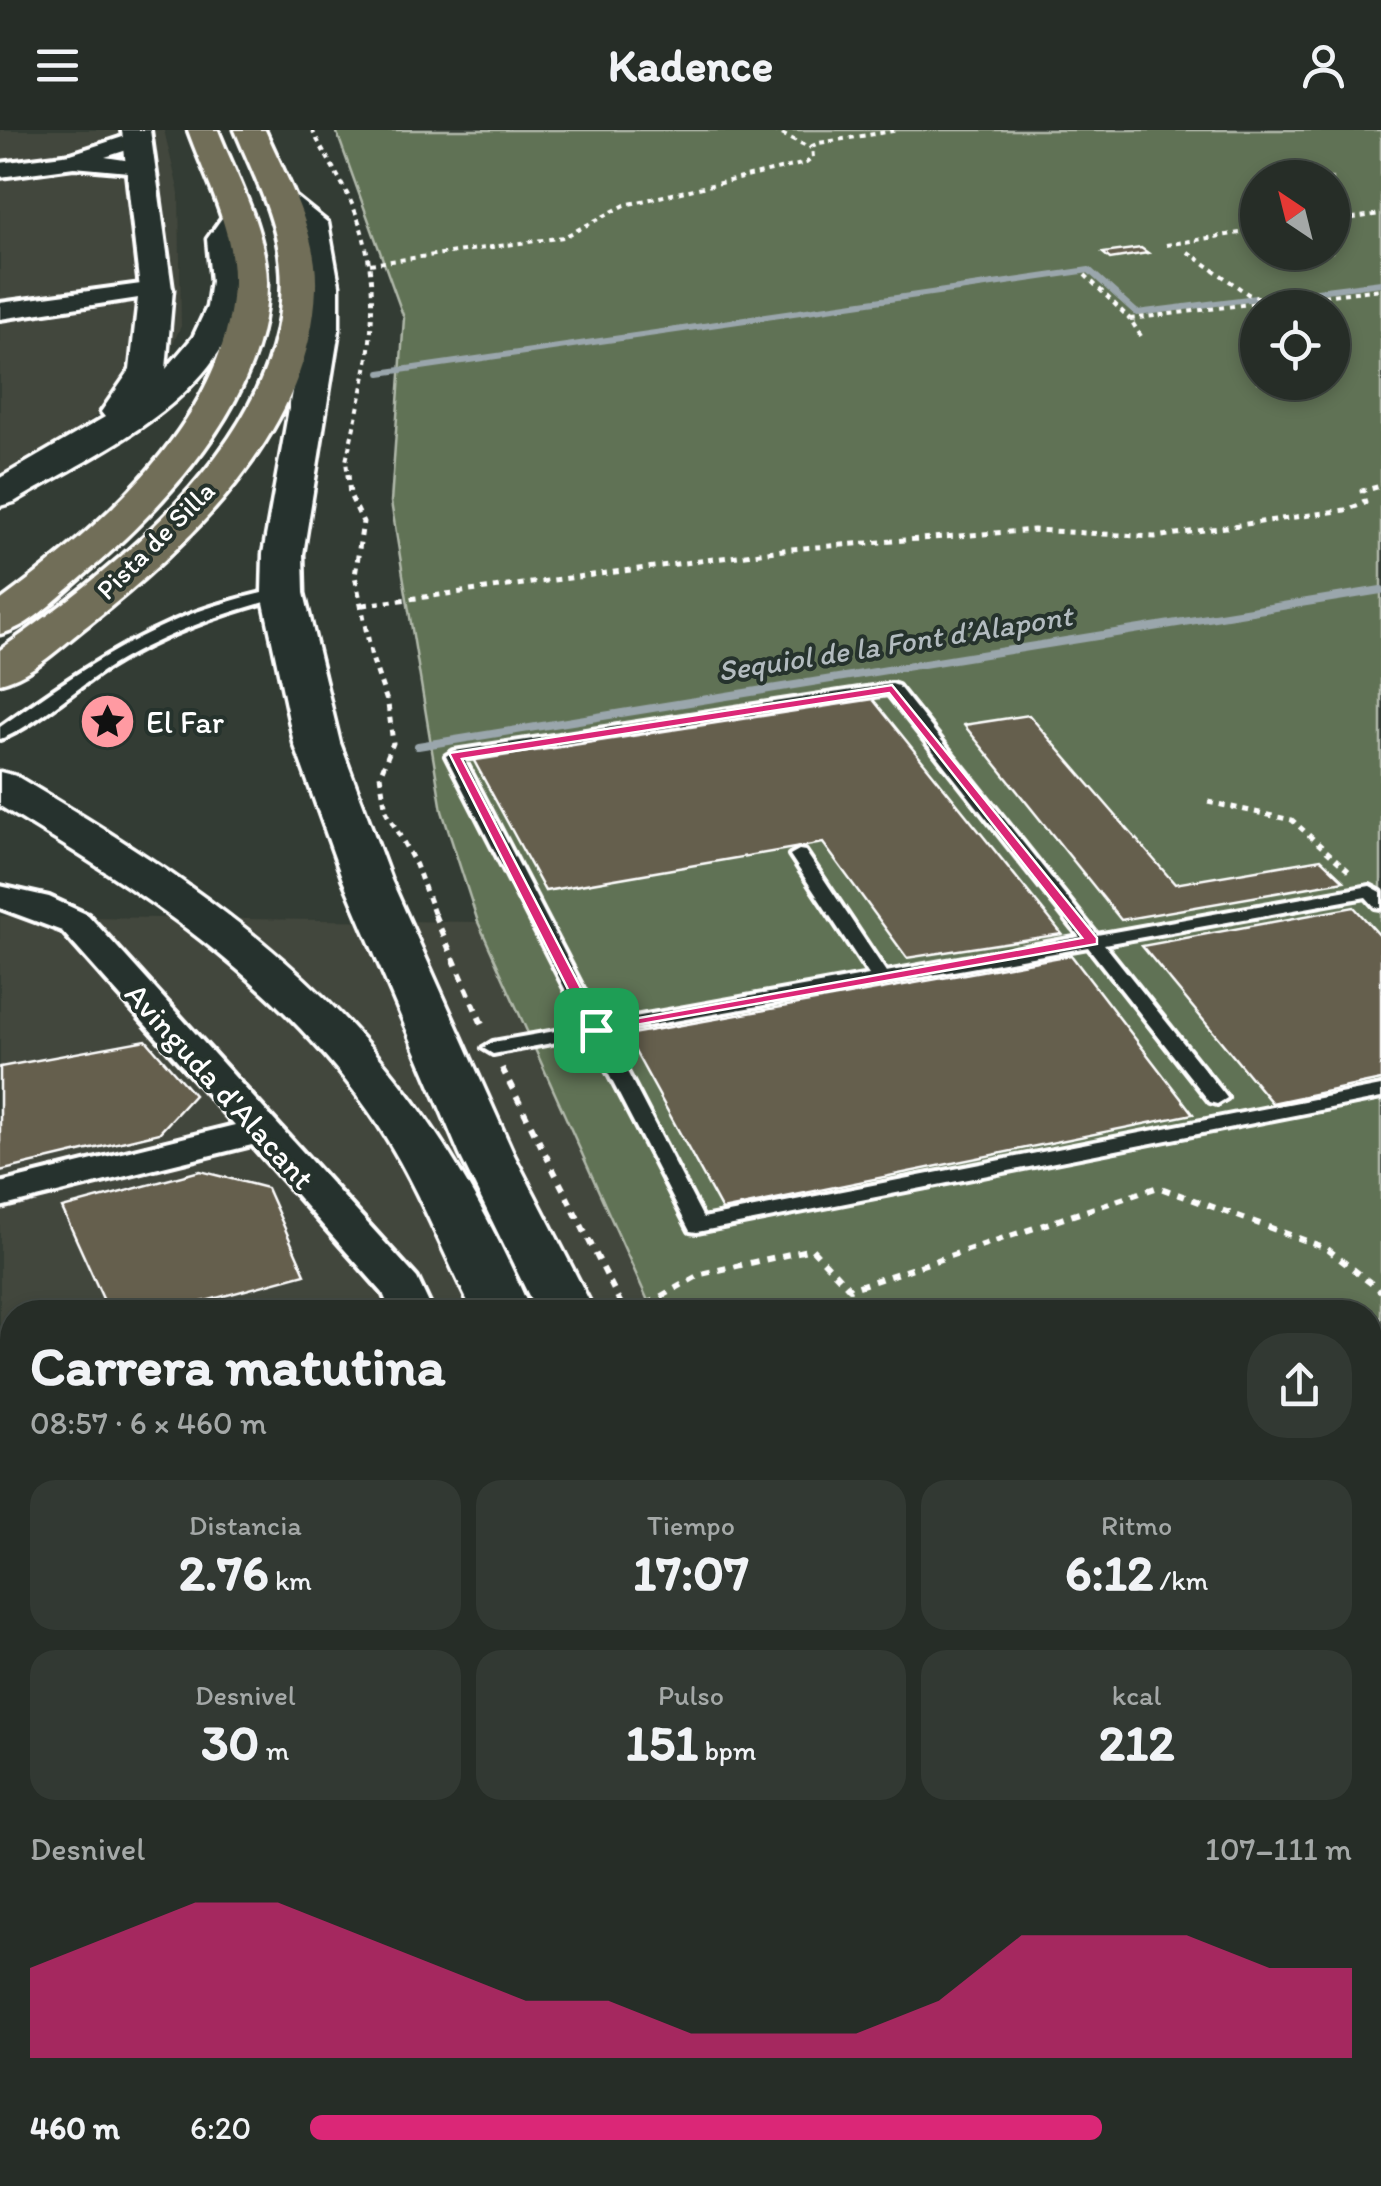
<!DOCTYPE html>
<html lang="es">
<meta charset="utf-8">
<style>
:root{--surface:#262d27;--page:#323933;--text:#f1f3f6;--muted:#a4a8a7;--line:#424944;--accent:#db2777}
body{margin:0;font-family:Itim,sans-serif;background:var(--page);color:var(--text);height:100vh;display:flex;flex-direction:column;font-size:38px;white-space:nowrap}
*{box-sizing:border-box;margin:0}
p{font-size:32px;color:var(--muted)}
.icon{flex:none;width:55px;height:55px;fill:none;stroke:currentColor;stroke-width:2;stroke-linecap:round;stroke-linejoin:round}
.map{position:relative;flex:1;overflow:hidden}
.side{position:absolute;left:0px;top:1170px;width:1382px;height:888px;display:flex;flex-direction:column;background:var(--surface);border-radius:40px 40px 0 0;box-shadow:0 5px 15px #0003,0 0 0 2px var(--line)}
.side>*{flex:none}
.needle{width:65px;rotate:325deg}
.fabs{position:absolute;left:1240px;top:30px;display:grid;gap:20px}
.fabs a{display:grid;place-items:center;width:110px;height:110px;border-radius:50%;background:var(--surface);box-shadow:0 5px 15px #0003,0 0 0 2px var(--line);font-size:50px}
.pin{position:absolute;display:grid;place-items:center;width:85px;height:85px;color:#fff;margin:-42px;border-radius:20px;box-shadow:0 5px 15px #0006}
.round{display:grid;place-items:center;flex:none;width:105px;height:105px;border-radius:40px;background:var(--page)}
.headline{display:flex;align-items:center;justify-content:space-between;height:170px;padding:0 30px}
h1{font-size:55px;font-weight:700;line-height:75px}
.metrics{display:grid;grid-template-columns:repeat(3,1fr);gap:15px;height:170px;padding:10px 30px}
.metrics div{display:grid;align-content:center;border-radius:25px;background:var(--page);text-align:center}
.metrics b{font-size:50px;font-weight:700}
.metrics small{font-size:28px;font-weight:400}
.metrics p{font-size:28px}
.chart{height:280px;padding:20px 30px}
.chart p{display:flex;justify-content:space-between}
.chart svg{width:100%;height:180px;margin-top:10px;fill:var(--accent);opacity:.7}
ul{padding:0 30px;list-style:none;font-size:32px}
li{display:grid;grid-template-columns:160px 120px 1fr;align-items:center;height:75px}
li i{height:25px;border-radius:12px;background:var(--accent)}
header{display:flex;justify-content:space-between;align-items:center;height:130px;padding:0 30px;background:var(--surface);font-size:45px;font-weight:700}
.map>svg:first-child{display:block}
.built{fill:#42463c}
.green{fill:#617255;stroke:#b0b8aa;stroke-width:2.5;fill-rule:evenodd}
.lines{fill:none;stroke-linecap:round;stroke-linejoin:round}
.stream-far1{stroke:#9aa6ac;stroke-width:6}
.stream{stroke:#9aa6ac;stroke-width:8}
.building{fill:#655e4e;stroke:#fff;stroke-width:2.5}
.service-casing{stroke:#fff;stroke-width:8}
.minor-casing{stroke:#fff;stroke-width:8}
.tertiary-casing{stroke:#fff;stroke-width:8}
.secondary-casing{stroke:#fff;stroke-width:7}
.motorway-casing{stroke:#fff;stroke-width:7}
.path-far3{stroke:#fff;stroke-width:4;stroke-dasharray:5 5;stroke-linecap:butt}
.path-far2{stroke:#fff;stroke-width:5;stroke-dasharray:6 6;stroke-linecap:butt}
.path-far1{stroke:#fff;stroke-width:6;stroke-dasharray:8 8;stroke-linecap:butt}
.path{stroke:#fff;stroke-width:8;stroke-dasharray:10 10;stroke-linecap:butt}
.service{fill:#26332d;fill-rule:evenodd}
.minor{fill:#26332d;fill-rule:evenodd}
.tertiary{fill:#26332d;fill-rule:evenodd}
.secondary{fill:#26332d;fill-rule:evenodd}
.motorway{fill:#716e59;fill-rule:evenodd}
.route{fill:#db2777;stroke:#fff;stroke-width:2.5;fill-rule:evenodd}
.labels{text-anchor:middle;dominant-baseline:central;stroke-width:8;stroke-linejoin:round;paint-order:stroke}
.far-street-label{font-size:28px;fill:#fff;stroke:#26332d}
.far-water-label{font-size:30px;font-style:italic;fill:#b3bcc0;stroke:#26332d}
.poi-label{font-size:32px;fill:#fff;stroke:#26332d;text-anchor:start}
.street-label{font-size:32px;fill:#fff;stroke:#26332d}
</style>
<header><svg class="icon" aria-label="menu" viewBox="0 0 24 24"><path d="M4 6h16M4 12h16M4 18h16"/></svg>Kadence<svg class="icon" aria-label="person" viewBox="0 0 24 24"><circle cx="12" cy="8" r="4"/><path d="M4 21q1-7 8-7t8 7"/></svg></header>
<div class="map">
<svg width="1381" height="2056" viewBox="0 0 1381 2056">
<rect width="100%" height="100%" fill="#333c34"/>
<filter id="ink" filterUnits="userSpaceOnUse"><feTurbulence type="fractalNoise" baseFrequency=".01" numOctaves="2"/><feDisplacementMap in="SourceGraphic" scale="20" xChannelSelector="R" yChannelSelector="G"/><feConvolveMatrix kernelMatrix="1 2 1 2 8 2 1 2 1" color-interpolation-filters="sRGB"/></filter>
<g filter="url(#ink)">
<g class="built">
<path d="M0,0H164L179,63L181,196L163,235L80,298L0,349Z"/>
<path d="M0,786L478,792L653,1182H12V2045H1099L1104,2056H0Z"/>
</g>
<path class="green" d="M336,0H1381V2056H1123L1112,2045H1370V1182H653L478,792L442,681L391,372L404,188ZM1258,48H1332V122H1258ZM1258,178H1332V252H1258Z"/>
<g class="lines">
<g class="stream-far1">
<path d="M1269,167L1381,153"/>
<path d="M380,243L1089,140L1137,183L1256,168"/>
</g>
<path class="stream" d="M418,616L1381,460"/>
</g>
<g class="building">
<path d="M1141,118L1148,123L1110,129L1103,123Z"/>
<path d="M871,567L1062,804L907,828L823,713L545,761L473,629Z"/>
<path d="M1029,585L1175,754L1321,729L1344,751L1121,790L964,595Z"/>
<path d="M1354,777L1381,807V950L1272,973L1142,816Z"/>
<path d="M1071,825L1193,984L722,1080L626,905Z"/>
<path d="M146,910L194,965L159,1003L0,1041V937Z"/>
<path d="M200,1041L267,1058L305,1144L165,1182H109L62,1078Z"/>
<path d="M12,1292V1543L0,1546V1294Z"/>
</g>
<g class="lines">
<defs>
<g id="service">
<path d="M283,458L288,460V466C222,483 162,504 103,541C76,559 28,600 0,609V597C55,558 110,519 172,492C207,476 245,467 283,458Z"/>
<path d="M892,554L898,556L1097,805L1370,756L1381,762V778L1375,777L1366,767L1104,814L1224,964L1227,968L1217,974L1210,972L1088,817L607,903L703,1088L1381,956V968L697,1102L690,1101L589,906L493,924L483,918L493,912L584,896L446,626L454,621ZM888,564L1080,807L886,842L805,721L799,720L790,725L869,845L601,893L464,629Z"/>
</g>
<g id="minor">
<path d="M138,2L146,4V14L105,27L151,34V44L74,37L0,47V33L71,24Z"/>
<path d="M156,152L168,159L165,164L0,189V173Z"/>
<path d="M0,756L49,767L88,785L417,1148L433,1182H391L383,1163L252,1015L0,1077V1053L235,995L62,801L0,778Z"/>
<path d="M12,1555V1591L0,1594V1558Z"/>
<path d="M732,2045H790L795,2056H737Z"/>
</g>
<path id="tertiary" d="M122,0H150L172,159L156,168L140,159Z"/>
<g id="secondary">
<path d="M286,65L297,68L328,93L339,155V200L303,424L304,463L340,613L391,750L514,1025L595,1182H537L460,1025L343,750L294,613L262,463L263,424L303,200L305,155L296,97L270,75Z"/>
<path d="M238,78L254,88C250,94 243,101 241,107C234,124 250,157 236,190C198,281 94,324 14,372L0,376V348L105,287L101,282L130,240L139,159L144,152H168L173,159L166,239L193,207L207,177L211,151L207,109L227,81Z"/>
<path d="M0,642L16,646C265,793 415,910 531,1182H473C439,1114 412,1042 368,980C274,847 137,758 0,676Z"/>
<path d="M866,2045H1018L1023,2056H871Z"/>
</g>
<g id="motorway">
<path d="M188,0H218C237,48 266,100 267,152C268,272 160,381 75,453C53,472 29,497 0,504V471C100,398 228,288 233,154C235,101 205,48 188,0Z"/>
<path d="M235,0H265C287,50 318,102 316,158C311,300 192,413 88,495C62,515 33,545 0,553V520C119,436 294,301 281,137C277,88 253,44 235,0Z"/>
</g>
</defs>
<use href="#service" class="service-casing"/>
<use href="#minor" class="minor-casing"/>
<use href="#tertiary" class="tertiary-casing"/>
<use href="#secondary" class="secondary-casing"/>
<use href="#motorway" class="motorway-casing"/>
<g class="path-far3">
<path d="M312,0C327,29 347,58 358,89C387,173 365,248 346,331L348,347"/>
<path d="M773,0L811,18"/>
<path d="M1332,91L1381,84"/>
<path d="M1166,115L1258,100"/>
<path d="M1188,122L1248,164L1272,172L1381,159"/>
<path d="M370,134L564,107L625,75L806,33L813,28L812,16L819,13L899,0"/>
<path d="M1085,145L1130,189"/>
<path d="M1141,206L1130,189L1266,172"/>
</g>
<g class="path-far2">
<path d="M348,344L350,365L363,392L355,446L372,528L388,574L393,613L380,645L386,681L416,735L435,786"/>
<path d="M363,475L791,419L1034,400L1155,407L1345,380L1365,373L1362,361L1381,356"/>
<path d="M1208,672L1292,690L1351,743"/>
</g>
<g class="path-far1">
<path d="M434,784L484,899"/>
<path d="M502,938L625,1182"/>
<path d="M633,1182L701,1144L812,1119L850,1159L1158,1057L1326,1118L1381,1161"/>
</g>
<path class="path" d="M1065,2045L1071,2056"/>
<use href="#service" class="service"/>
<use href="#minor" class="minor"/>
<use href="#tertiary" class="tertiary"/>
<use href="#secondary" class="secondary"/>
<use href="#motorway" class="motorway"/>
</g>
</g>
<path class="route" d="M892,555L1097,808V814L590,903L449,623ZM889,563L1082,808L600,895L462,629Z"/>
<defs>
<symbol id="sight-disc" viewBox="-11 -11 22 22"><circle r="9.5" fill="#ff9aa2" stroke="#26332d"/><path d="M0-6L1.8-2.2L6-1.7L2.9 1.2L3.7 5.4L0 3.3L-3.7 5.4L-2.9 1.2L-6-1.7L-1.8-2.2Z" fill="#111"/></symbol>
</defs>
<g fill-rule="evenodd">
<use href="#sight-disc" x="76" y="560" width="63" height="63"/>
</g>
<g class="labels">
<g class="far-street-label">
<text transform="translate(155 410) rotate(-45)">Pista de Silla</text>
</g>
<g class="far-water-label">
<text transform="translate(895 513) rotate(-9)">Sequiol de la Font d’Alapont</text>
</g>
<g class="poi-label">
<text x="146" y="592">El Far</text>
</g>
<g class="street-label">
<text transform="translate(220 956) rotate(48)">Avinguda d'Alacant</text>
</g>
</g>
</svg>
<div class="fabs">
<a><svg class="needle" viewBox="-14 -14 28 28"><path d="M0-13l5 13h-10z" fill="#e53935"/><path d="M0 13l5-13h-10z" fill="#a4a8a7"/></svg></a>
<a><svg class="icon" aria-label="locate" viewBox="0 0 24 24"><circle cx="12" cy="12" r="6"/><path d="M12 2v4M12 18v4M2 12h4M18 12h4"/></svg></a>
</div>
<div class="pin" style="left:596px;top:900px;background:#1e9e55"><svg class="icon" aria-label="arrive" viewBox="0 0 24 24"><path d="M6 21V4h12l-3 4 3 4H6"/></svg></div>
<section class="side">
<div class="headline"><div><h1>Carrera matutina</h1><p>08:57 · 6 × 460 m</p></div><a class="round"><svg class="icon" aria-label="share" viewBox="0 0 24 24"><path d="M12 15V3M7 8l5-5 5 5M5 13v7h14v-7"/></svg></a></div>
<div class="metrics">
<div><p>Distancia</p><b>2.76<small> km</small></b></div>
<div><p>Tiempo</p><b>17:07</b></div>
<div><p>Ritmo</p><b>6:12<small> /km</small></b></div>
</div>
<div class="metrics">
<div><p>Desnivel</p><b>30<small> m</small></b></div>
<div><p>Pulso</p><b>151<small> bpm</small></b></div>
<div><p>kcal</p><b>212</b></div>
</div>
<div class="chart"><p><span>Desnivel</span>107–111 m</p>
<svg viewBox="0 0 160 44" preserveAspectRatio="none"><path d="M0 44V22L10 14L20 6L30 6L40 14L50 22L60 30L70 30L80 38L90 38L100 38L110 30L120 14L130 14L140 14L150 22L160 22V44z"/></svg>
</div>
<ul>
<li><b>460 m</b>6:20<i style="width:76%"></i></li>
</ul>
</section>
</div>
